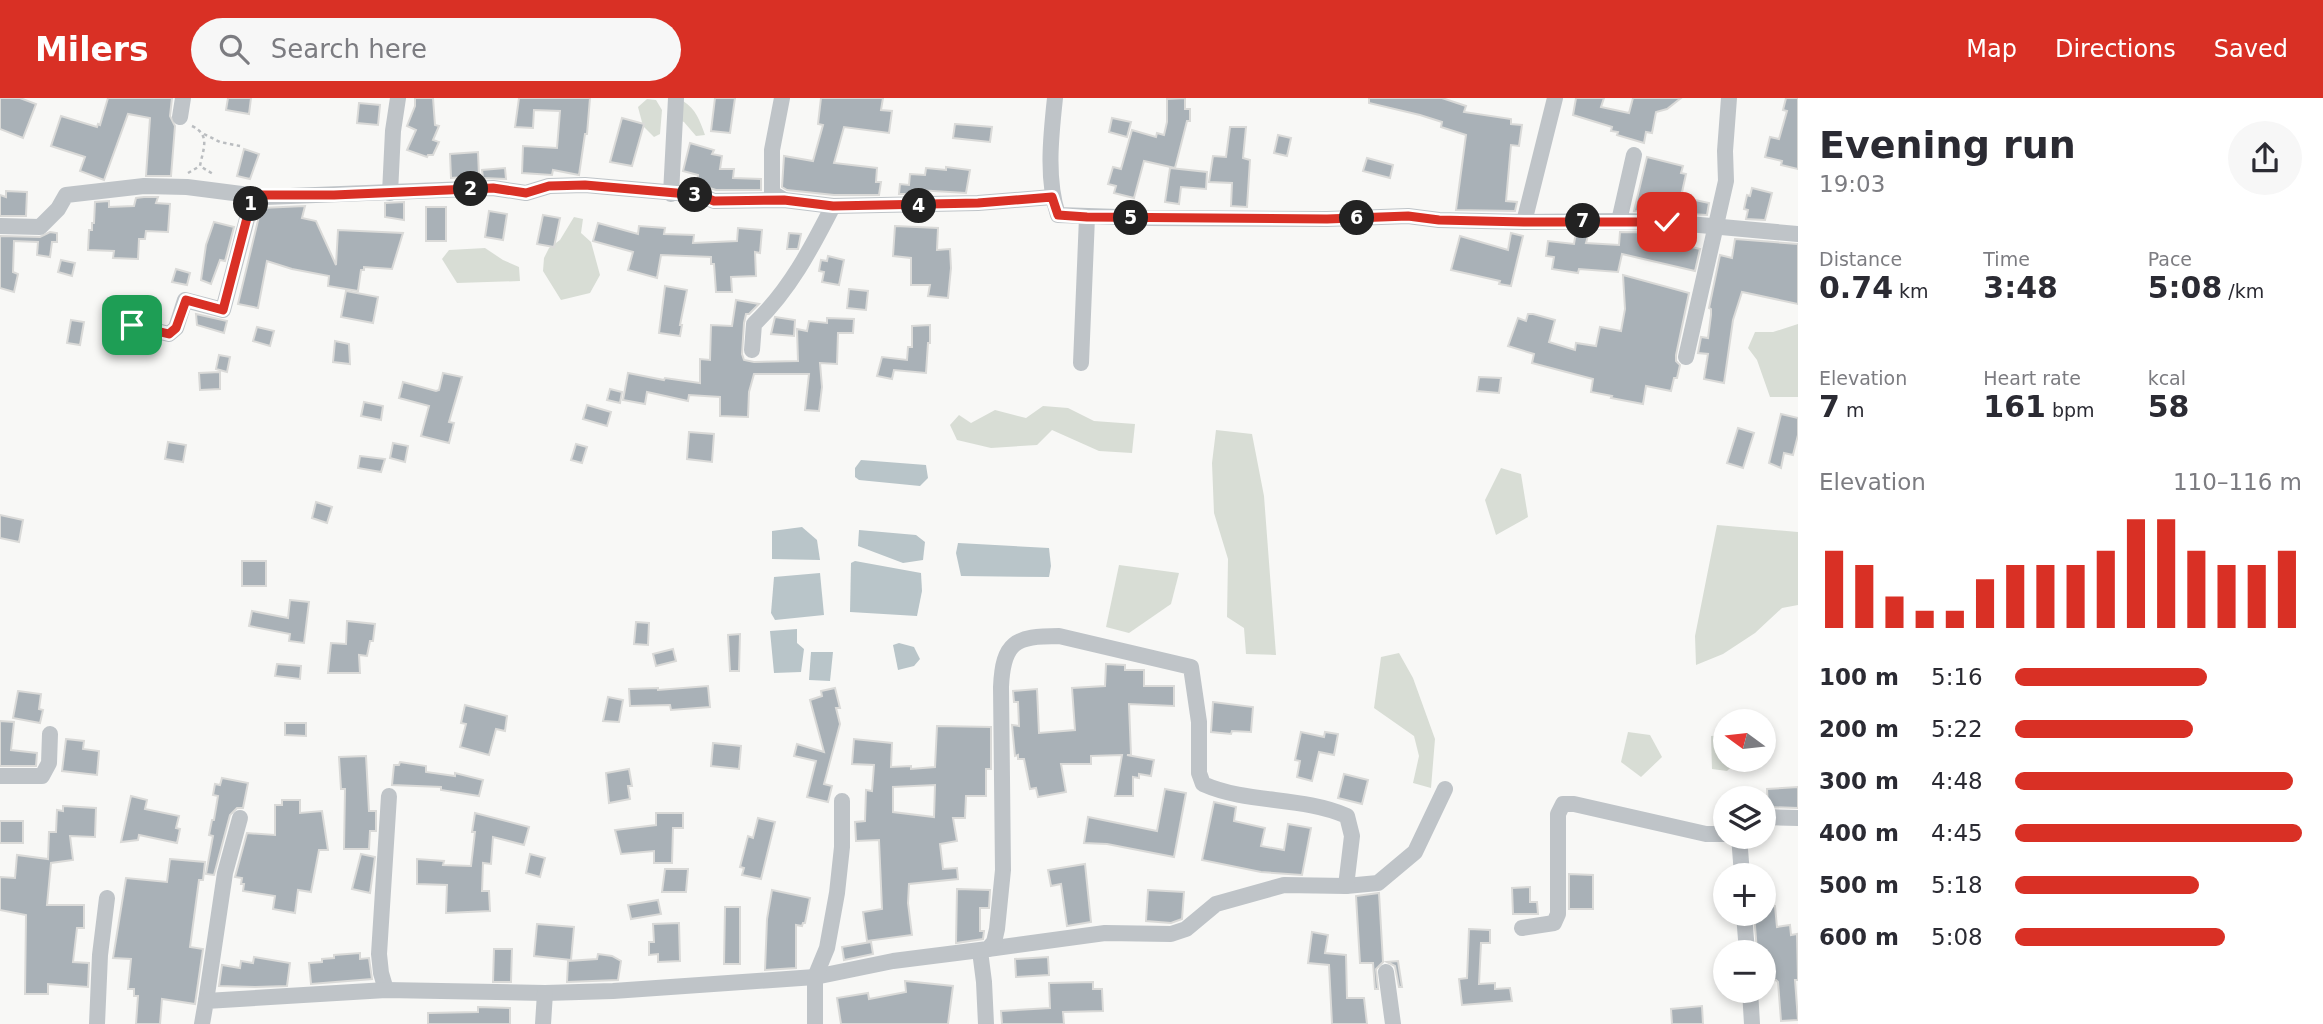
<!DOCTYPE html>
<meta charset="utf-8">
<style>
:root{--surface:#fff;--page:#f7f7f7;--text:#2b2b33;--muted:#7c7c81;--accent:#d93025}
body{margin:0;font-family:"DejaVu Sans",sans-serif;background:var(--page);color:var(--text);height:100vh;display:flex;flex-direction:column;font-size:26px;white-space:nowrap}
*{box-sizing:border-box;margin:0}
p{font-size:23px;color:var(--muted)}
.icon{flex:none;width:38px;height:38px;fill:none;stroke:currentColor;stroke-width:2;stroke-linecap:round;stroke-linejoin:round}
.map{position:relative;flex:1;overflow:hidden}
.details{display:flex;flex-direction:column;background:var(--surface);width:525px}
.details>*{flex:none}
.needle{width:46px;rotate:285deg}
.fabs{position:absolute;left:1713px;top:611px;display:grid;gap:14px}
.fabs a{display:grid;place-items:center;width:63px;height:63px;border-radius:50%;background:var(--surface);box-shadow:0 4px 10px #0003;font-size:35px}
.pin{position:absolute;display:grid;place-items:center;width:60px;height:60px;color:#fff;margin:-30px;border-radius:14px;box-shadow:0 4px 10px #0006}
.km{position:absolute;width:35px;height:35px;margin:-18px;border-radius:50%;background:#222;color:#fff;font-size:19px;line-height:35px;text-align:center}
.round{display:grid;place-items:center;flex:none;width:74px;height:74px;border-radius:37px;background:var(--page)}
.head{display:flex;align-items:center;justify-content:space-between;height:119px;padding:0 21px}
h1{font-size:38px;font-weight:700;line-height:52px}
.stats{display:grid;grid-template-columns:repeat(3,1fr);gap:10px;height:119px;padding:7px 21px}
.stats div{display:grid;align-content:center}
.stats b{font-size:30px;font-weight:700}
.stats small{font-size:19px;font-weight:400}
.stats p{font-size:19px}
.chart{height:196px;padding:14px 21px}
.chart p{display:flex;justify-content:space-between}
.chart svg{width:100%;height:126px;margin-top:7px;stroke:var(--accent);stroke-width:6}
ul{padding:0 21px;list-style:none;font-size:23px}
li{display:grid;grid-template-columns:112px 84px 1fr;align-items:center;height:52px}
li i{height:18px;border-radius:9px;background:var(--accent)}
header{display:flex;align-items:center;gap:42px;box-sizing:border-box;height:98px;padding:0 35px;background:var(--accent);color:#fff}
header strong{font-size:33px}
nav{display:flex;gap:38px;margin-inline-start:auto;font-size:24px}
.search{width:490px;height:63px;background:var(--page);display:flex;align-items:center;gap:18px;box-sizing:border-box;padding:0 24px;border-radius:38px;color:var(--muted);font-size:26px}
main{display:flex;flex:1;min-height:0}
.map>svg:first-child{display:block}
.green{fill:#d8ddd5}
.water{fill:#b9c5c9}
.building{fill:#a9b1b7;stroke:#dadad8;stroke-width:2;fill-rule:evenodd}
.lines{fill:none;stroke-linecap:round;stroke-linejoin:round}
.path{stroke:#babdc0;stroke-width:2.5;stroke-dasharray:3.5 3.5;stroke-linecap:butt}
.minor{stroke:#bfc4c8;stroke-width:16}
.route-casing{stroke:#fff;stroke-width:14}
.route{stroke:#d93025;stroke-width:9}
</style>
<header>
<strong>Milers</strong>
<div class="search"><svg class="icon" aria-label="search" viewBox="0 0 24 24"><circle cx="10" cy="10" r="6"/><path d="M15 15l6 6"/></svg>Search here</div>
<nav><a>Map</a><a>Directions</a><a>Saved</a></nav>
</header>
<main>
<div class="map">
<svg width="1798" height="926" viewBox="0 0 1798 926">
<rect width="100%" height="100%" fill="#f8f8f6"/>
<g class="green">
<path d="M647,1L656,2L662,12L660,36L654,39L643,28L638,9Z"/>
<path d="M683,3C696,11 700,23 705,37L696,38L684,24L673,20Z"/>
<path d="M574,119L583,121L581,135L591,144L600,177L590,195L561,202L543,173L544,160L549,150L560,142Z"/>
<path d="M485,150L503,162L519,169L520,183L457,185L442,161L449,152Z"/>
<path d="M1798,226V299H1770L1757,262L1748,250L1755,234H1773Z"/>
<path d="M1043,308L1068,310L1094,323L1135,326L1132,355L1099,353L1052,332L1037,347L991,350L957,342L950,327L959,317L971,325L995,312L1026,320Z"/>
<path d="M1216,332L1252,336L1264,398L1276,557L1246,556L1244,530L1227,519L1228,461L1214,415L1212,365Z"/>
<path d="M1501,370L1521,376L1528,419L1496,437L1485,402Z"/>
<path d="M1717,427L1798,434V507L1782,510L1755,535L1723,556L1696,567L1695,538Z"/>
<path d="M1119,467L1179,475L1171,506L1129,535L1106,529Z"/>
<path d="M1399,555L1413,580L1435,641L1431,690L1413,685L1419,658L1414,638L1374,610L1381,559Z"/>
<path d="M1628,634L1650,637L1662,659L1641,679L1621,664Z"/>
<path d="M1725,637L1726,662H1738L1727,673L1712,671L1711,638Z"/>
</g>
<g class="water">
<path d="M861,362L926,367L928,380L920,388L859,382L855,379V370Z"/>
<path d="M802,429L817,442L820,462L772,461V433Z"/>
<path d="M859,432L916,437L925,444L923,462L903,465L858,448Z"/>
<path d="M958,445L1049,450L1051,468L1049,479L961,478L956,455Z"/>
<path d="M855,463L921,475L922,493L917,518L850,514L851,465Z"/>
<path d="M820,475L824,517L775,522L771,515L774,479Z"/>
<path d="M797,531V545L804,551L801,574L774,575L770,533Z"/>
<path d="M899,545L914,549L920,561L914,568L898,572L893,547Z"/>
<path d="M811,554H833L830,583L809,582Z"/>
</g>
<g class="building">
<path d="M0,0H20L36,6L23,40L0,31Z"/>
<path d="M108,0H172L170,18L175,28L171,78H146L150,20L128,16L104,82L80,73L85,59L51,48L61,18L97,29L98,26L100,27Z"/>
<path d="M228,0H251L249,16L226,12Z"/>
<path d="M415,0H433L435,27L439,28L433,42L439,44L433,57H428L427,59L407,52L416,32L407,28L415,8Z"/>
<path d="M519,0H590L587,36H585L579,77L553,72L552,77L522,75L523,48L557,50L560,13L534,12L533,30L515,29Z"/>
<path d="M715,0H735L730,35L711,33Z"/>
<path d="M821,0H883L881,12L892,13L889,35L844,29L834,65L877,70L876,84H881L879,97H834L787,92L782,89L784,58L813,63L823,27L818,26Z"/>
<path d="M1185,0V11H1190V23H1187L1175,70L1144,63L1134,100L1114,95L1116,88L1108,86L1113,69L1121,71L1132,32L1156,39L1157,35L1164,37L1167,24V1Z"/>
<path d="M1369,0H1442L1466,8L1464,14L1511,21V26L1522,27L1519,48L1511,47L1506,103L1517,104L1515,113L1456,112L1466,37L1441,29L1442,24L1420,17L1369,5Z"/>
<path d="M1576,0H1604L1601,9L1629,15L1633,0H1681L1667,11L1656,14L1652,35L1646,34L1644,45L1617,37L1618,34L1611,33L1612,29L1573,17Z"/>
<path d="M1786,0H1798V71L1781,67L1782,63L1765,59L1770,39L1779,41L1787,13L1783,12Z"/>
<path d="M359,5L380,7L378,27L357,25Z"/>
<path d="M622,20L644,26L632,68L610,64Z"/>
<path d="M1112,20L1131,24L1127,39L1109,34Z"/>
<path d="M955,26L992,29L990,44L953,40Z"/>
<path d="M1230,29H1246L1243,60L1250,62L1247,109L1231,108L1232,85L1209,84L1213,58L1226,59Z"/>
<path d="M1278,37L1291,40L1287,58L1274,55Z"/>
<path d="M690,45L714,52L712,56L722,58L720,71H734L733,80L761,81V92H716L697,86L698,77L683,73Z"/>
<path d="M244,51L259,56L250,81L237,78Z"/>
<path d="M478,54L479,78L451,80L450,56Z"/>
<path d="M1647,59L1683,68L1681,75L1686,76L1681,99L1709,105L1707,117L1634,113Z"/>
<path d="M1367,60L1393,67L1390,80L1363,73Z"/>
<path d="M946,69L970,72L966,95L917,92V96H899L900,86L909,87L910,76L925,77L926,70L946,72Z"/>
<path d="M505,70L506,81L483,80L482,72Z"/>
<path d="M1170,70L1207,74L1206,91L1181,89L1179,106L1165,104Z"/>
<path d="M1752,90L1772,95L1765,122L1746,121L1748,112L1744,111L1747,97L1750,98Z"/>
<path d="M6,93L27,94L26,118H0V97L6,99Z"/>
<path d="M144,99H158L156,105L170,106L168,134L146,133L145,141H139L138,161L113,160L114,153L88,152L89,132H92V125H94L95,104L109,103V109L134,108L136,100Z"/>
<path d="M404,104V122L385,119V105Z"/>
<path d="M305,108L302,120L316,123L336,167L338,132L403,135L392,171L364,169V172H361L358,193L328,188L329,178L292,171L267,163L258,210L238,206L261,110Z"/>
<rect x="426" y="109" width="20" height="34"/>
<path d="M489,113L507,116L503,142L485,139Z"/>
<path d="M543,117L560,120L554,149L537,146Z"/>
<path d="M214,124L234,129L225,163L220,162L211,186L201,182L206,147Z"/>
<path d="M598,125L638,136L639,128L665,130L664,136L694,137L693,145L737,143L738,130L762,132L760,155L755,154L756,178L731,179L732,194H716L714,166H711V159L661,157L657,180L628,172L633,154L593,143Z"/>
<path d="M895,128L938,130L937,152L950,151L951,170L948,200L928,198L930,187H911V160L893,158Z"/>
<path d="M50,134L57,135V144H52L50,159L37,157L38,144L14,143L13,174L18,176L14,194L0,190V138L40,139Z"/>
<path d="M1576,134H1589L1586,145L1619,147L1620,134L1673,135L1671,144L1700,151L1695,173L1622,156L1618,174L1579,171L1578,175L1552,171L1554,159L1546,158L1548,143L1574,146Z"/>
<path d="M789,135L801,136L798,151H787Z"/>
<path d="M1511,135L1523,138L1511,188L1499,186L1500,183L1451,172L1460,138L1508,152Z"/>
<path d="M1735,141L1798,146V206L1742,194L1733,222L1724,285L1704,281L1708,256L1698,255L1701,239L1708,240L1711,217V211L1709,210L1720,157L1732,160Z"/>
<path d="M828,158L844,162L839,187L822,184L824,174L819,173L821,162L827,163Z"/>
<path d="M61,162L75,165L72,178L58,174Z"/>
<path d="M176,171L190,175L187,187L172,184Z"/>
<path d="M1623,177L1689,195L1676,257V263L1680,267L1677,280H1674L1671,293L1646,288L1643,306L1611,300L1612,298L1591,294L1593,281L1532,265L1534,256L1508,248L1518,220L1526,223L1528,216H1533L1555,222L1549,244L1575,252L1576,245L1596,248L1600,229L1621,233L1625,211Z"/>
<path d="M665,188L687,192L680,227H682L680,238L659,235Z"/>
<path d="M849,191L868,193L866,212L847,210Z"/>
<path d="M346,193L378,199L373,225L341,219Z"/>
<path d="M736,202L759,206L749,216H746L744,225L742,256L744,262L754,264L798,263L797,231L807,233L809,223L827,225V220L854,221L853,235H838L837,266L820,265L822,289L819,313L805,312L809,276H754L749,294L748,319L720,318V299L689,297L688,303L647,294L645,306L623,302L628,275L664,282L665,280L700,285V261L710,262L711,227L732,228Z"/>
<path d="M196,216L227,223L224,235L197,227Z"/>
<path d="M775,219L795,222L794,238L771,236Z"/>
<path d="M71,222L84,224L80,247L67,245Z"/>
<path d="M930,227V245H928L926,275L894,272L892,281L877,278L882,259L907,262L908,249H912V228Z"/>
<path d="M257,229L274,233L270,248L253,243Z"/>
<path d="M335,243L349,246L350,266L333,264Z"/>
<path d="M219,257L230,259L227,274L216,271Z"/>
<path d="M220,274V291L200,292L199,275Z"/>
<path d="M443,275L462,279L449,324L454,325L449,345L421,338L429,308L399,300L403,284L436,293L439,292Z"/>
<path d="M1479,279L1501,280L1499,295L1477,293Z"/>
<path d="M610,291L622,294L620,305L607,302Z"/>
<path d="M364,304L383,308L381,322L361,318Z"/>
<path d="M587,307L611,314L607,328L583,321Z"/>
<path d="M1781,316L1798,320V337L1793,357L1784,355L1781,370L1769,365Z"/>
<path d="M1738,330L1754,335L1743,370L1727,365Z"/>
<path d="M689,334L714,336L712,364L687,361Z"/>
<path d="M168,344L186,347L183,364L165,361Z"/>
<path d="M393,345L408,348L405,364L390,360Z"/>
<path d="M576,346L587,349L582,365L571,362Z"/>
<path d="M360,358L385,361L381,374L358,370Z"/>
<path d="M316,404L332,409L327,425L312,420Z"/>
<path d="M0,417L23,422L19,444L0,440Z"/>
<rect x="242" y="463" width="24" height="25"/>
<path d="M290,502L309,504L304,545L289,543L290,536L249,528L252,513L288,520Z"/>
<path d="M347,523L375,526L373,543H370L367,558L359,557L360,575H328L331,545L346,546Z"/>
<path d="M636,524L649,525L648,547L634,546Z"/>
<path d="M740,536L739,573H730L728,537Z"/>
<path d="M673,551L676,563L656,568L653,556Z"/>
<path d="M277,566L301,568L300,581L275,578Z"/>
<path d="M1106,566L1125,567V572H1144V588H1174V608L1129,606L1131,657H1127L1154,662L1151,678L1139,676V680L1133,679V698H1115L1122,657L1091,658V666H1061L1066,694L1038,699L1036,690L1030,691L1024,661H1018V657L1015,658L1012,627L1019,628L1018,604H1014L1013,593L1037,591L1039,635L1075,632L1072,590L1105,588Z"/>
<path d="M708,588L710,609L671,612L670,607L630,608L629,591L658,590V592Z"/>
<path d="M835,590L840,610H836L840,626L824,686L832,688L828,704L807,699L816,663L794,658L797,646L824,654L810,602L822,598L821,593Z"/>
<path d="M18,593L41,596L39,611L43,612L40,625L13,620Z"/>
<path d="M608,599L623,602L619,624L603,623Z"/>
<path d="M1213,604L1253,609L1251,634L1232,633L1231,636L1211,634Z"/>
<path d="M465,607L507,618L505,633L496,631L489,657L460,649L466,626L461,625Z"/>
<path d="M0,623L14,624L11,652L37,655L36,668H0Z"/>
<path d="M285,625H306V638L285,637Z"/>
<path d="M937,628L991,629V671H986V698H966L965,720H953L957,743L940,746L943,771L957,770L958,781L909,786L908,805L912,837L867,843L863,814L882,811L879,742L856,743L855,724L865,723L866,692L872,693L874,667L852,666L854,641L892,645L891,669L911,668V671L935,669ZM935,687L934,719L893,714V689Z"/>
<path d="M1301,634L1324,639L1325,634L1338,636L1334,657L1319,654L1312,683L1297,679L1300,663L1295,662Z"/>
<path d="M66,641L84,643L83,651L99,653L97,677L62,673Z"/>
<path d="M713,645L741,648L739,671L711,668Z"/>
<path d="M366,658L369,713H376V733H370L369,751H344L345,691H341L339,659Z"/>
<path d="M400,664L426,668V674L455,678V675L483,682L479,698L441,692V689L392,687L394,667H399Z"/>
<path d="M629,671L632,688H628L630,701L609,705L606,675Z"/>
<path d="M1344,676L1368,682L1362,706L1338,700Z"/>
<path d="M222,680L248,685L243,710H237L230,717L214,777L206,776L213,738L209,737L212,722H214L218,698L213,697L215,686L220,687Z"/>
<path d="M1798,689V710L1768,709L1767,691Z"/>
<path d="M1165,691L1186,695L1174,759L1107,746L1084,745L1088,719L1157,733Z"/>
<path d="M131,698L147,702L145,711L179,718L176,730L180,731L177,745L139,737L138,742L121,744Z"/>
<path d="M282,702H300V715L322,713L328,752H319L311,794L298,792L295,815L273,811L275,798L243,793L244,786H241L242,780L235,779L247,735L275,737V707H282Z"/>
<path d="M1214,704L1236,709L1234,723L1265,730L1261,748L1284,752L1288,726L1311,730L1302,777L1261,774L1202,762Z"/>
<path d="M63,708L96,710L95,739L70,738L73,762L51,765L47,807H84V830H77L73,864L89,865L88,889L48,886V896H25L26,817L0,812V779L15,780L17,757L48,761L49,734H56L57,712L63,713Z"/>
<path d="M475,715L529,729L524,747L493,739L491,766L483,765L482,793H489L490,813L446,815L447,787L417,786V761L444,763L443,767L471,768L475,734H472Z"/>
<path d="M656,715H683V730H673L672,765H654V753L621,756L615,732L656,727Z"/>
<path d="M758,720L775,724L761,781L742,777L744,770L740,769L748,738L753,740Z"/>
<rect x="0" y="723" width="23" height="22"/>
<path d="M361,756L375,759L370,795L352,791Z"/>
<path d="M530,756L545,760L540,779L526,775Z"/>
<path d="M170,761L205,764L203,782H199L190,849L203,851L195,906L162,901L160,926H136L138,898H134V891H128L131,861L113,860L126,780L167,784Z"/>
<path d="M1085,766L1091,824L1067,828L1061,786L1051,788L1048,772Z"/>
<path d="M665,771H688L686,794H662Z"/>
<path d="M1569,776L1593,777V811H1569Z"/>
<path d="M1530,789V804H1537L1538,816H1513L1512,790Z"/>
<path d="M957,791L990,792L989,810H980V833H984L983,841L956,845Z"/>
<path d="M772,792L810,800L805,825H803L802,828L796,827V870L765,872L767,821Z"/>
<path d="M1148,792L1184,794L1182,821L1171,825L1146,823Z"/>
<path d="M1379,795L1383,864L1376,871L1378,891H1375L1373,865H1360L1356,798Z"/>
<path d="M658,802L661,816L631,821L628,807Z"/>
<path d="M1775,808L1777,829L1790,827L1791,837L1797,836L1798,882H1795L1798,922L1781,923L1778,884L1776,882L1764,883V852L1757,853L1754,816H1764V809Z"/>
<path d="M725,809H740V866H724Z"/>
<path d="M679,825L680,863L658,864V856L649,857V844H654L653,826Z"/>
<path d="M537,826L574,829L571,862L534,858Z"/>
<path d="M1469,831L1490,832V845H1481L1479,886L1495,885V891L1510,890L1512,903L1462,907L1459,881L1467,880Z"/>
<path d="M1312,834L1328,837L1325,855L1346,857L1347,900H1364L1367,926H1332L1329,867L1308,865Z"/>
<path d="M871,844L873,856L844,862L842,849Z"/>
<path d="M494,851H512L511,884H493Z"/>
<path d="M360,855V861L369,860L372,881L311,886L309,865L322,864V861L334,860V857Z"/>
<path d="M598,856L612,858L621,863L618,882L567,884L568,863L597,861Z"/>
<path d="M254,859L290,865L287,888L255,889L219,888L222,867L240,870L241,863L253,865Z"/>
<path d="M1048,859L1049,877L1016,879L1015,861Z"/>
<path d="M1398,863L1402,889H1399L1395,868L1387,864Z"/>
<path d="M905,883L953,888L948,926H841L837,900L868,895L869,901L906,894Z"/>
<path d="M1093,884V891H1102L1103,913L1063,914L1064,926H1002L1001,913L1050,910L1049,885Z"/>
<path d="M1702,908L1703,926H1672L1671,911Z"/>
<path d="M478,909L510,910V926H428V915L478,914Z"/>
</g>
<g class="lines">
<g class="path">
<path d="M192,28C211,37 203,51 200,68L213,76"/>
<path d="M204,36L220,44L240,48"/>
<path d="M188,75L200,68"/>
</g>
<g class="minor">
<path d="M782,0L772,52V95L784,102"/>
<path d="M1055,0C1051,37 1046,81 1058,117L1149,120L1327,121L1408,118L1439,122L1524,124L1619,123L1667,124L1798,136"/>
<path d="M180,19L183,0"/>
<path d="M390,95L393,33L398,0"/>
<path d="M671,96L676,0"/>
<path d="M1619,123L1634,57"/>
<path d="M1524,124L1555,0"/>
<path d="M0,128L40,129L58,111L66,97L144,88L187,89L265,99L493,90L526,95L549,88L585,87L700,97L714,103L784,102L833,108L978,105L1052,99"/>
<path d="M132,227L169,236L176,230L185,202L223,212L253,98"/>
<path d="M752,252L754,226C789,193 811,151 833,108"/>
<path d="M1686,259L1726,83L1725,53L1729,0"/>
<path d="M1081,265L1087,119"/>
<path d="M0,678H42L49,665L50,636"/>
<path d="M1764,719L1798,720"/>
<path d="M1739,738L1742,777"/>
<path d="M1744,816L1747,854"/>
<path d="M1522,830L1554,825L1558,816V716L1563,706H1574L1706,736H1726"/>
<path d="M988,851L1105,835L1171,836L1186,831L1216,806L1284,787L1346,788L1378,785L1415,754L1445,691"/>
<path d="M980,853L984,884L986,926"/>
<path d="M1386,874L1393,926"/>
<path d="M386,892L381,875L379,856L389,698"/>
<path d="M1750,892L1752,926"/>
<path d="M206,903L225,775L240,720"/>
<path d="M97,926L100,857L107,800"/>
<path d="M202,926L206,903L386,892L545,895L613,893L815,879L893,863L988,851L994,844L997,831L1003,772L1001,589C1003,544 1015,538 1059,538L1191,569L1199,624V675L1203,686C1248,706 1301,698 1347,718L1352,738L1346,788"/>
<path d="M543,926L545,895"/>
<path d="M815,926V879L827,850L837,795L842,749V703"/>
</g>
</g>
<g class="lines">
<defs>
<path id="route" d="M132,227L169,236L176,230L186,202L223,212L253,97H334L493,90L526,95L549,88L585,87L699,97L714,103L784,102L833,108L978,105L1052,99L1058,117L1087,119L1327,121L1408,118L1439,122L1524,124H1667"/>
</defs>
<use href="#route" class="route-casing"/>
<use href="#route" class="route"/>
</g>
</svg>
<div class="fabs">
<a><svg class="needle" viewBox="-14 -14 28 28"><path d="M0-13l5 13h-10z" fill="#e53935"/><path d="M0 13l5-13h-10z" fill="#7c7c81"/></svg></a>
<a><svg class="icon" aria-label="layers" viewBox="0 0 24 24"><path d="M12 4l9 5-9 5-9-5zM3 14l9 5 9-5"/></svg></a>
<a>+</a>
<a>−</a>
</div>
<div class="pin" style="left:132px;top:227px;background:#1e9e55"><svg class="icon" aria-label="arrive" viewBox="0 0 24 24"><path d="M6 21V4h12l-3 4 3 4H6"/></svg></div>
<div class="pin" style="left:1667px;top:124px;background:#d93025"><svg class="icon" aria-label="check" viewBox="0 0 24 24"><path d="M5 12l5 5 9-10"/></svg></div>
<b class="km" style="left:251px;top:106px">1</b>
<b class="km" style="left:471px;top:91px">2</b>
<b class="km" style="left:695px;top:97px">3</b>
<b class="km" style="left:919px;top:108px">4</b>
<b class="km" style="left:1131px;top:120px">5</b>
<b class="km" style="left:1357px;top:120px">6</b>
<b class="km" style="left:1583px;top:123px">7</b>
</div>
<section class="details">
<div class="head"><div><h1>Evening run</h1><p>19:03</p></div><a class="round"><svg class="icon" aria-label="share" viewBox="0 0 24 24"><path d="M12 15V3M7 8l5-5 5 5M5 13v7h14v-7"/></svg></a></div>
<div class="stats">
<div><p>Distance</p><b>0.74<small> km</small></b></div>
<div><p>Time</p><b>3:48</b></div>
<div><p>Pace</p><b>5:08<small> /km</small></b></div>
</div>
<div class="stats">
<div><p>Elevation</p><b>7<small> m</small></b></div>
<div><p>Heart rate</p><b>161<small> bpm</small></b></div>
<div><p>kcal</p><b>58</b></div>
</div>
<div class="chart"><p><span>Elevation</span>110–116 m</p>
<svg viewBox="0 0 160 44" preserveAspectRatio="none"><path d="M5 44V17M15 44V22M25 44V33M35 44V38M45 44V38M55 44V27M65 44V22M75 44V22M85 44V22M95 44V17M105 44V6M115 44V6M125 44V17M135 44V22M145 44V22M155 44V17"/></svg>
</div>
<ul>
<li><b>100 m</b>5:16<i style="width:67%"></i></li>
<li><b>200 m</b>5:22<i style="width:62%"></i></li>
<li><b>300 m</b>4:48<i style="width:97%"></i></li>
<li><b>400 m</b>4:45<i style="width:100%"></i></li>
<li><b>500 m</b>5:18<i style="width:64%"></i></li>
<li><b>600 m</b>5:08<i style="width:73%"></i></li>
</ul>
</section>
</main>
